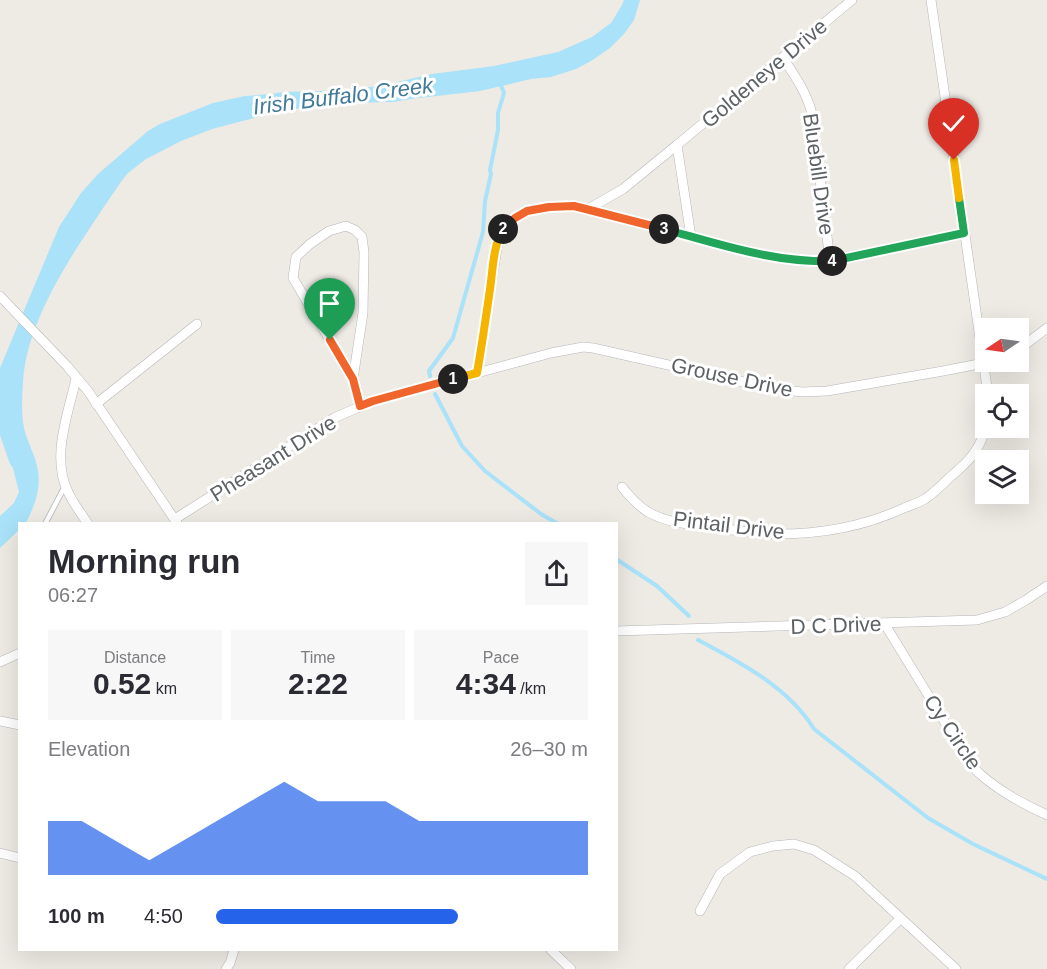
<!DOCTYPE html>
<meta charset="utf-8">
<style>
:root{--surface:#fff;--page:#f7f7f7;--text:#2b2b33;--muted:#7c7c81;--accent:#2563eb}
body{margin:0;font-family:Helvetica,sans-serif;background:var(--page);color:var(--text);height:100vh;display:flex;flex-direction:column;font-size:22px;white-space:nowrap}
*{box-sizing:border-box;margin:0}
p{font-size:20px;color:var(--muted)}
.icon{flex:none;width:33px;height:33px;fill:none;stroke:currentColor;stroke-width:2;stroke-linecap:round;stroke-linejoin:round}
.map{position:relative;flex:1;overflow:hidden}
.panel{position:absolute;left:18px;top:522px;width:600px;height:429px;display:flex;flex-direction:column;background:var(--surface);border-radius:0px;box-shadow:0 6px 24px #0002}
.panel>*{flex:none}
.needle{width:39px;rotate:257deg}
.tools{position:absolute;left:975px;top:318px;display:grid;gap:12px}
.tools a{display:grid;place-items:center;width:54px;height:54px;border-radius:0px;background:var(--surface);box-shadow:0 6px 24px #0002;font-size:30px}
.pin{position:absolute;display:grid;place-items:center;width:51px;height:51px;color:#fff;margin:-62px -26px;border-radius:50% 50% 50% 0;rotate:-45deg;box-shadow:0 0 6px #0007}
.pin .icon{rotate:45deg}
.km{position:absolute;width:30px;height:30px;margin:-15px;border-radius:50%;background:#222;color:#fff;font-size:16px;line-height:30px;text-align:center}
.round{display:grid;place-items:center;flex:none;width:63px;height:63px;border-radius:0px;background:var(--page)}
.summary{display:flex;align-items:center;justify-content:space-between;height:102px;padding:0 30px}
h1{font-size:33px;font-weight:600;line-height:45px}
.figures{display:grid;grid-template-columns:repeat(3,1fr);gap:9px;height:102px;padding:6px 30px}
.figures div{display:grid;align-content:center;border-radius:0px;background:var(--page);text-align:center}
.figures b{font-size:30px;font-weight:600}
.figures small{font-size:16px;font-weight:400}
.figures p{font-size:16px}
.chart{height:168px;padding:12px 30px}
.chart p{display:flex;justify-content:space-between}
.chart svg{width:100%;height:108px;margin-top:6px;fill:var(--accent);opacity:.7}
ul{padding:0 30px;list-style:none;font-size:20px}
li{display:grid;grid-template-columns:96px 72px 1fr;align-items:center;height:45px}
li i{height:15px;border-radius:8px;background:var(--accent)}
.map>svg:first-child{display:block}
.water{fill:#a9e2f9}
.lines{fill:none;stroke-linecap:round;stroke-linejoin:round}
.stream{stroke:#a9e2f9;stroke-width:4}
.service-casing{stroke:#b5b7ba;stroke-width:6}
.minor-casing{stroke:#b5b7ba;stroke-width:10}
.service{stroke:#fff;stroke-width:4.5}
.minor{stroke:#fff;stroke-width:9}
.split-1-casing{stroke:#fff;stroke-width:12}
.split-2-casing{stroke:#fff;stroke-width:12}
.split-3-casing{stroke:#fff;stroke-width:12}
.split-4-casing{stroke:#fff;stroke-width:12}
.split-5-casing{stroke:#fff;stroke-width:12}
.split-6-casing{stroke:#fff;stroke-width:12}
.split-1{stroke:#f0652b;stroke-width:8}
.split-2{stroke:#f5b400;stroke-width:8}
.split-3{stroke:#f0652b;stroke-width:8}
.split-4{stroke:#22a559;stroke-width:8}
.split-5{stroke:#22a559;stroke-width:8}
.split-6{stroke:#f5b400;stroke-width:8}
.labels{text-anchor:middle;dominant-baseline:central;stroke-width:6;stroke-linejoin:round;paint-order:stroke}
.street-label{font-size:21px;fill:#5c6164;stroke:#fff}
.water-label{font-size:22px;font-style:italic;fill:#417999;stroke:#fff}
</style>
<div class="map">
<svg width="1047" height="969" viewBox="0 0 1047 969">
<rect width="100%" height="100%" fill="#eeeae4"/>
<path class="water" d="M624,0H640L634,20L624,34L610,48L591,61L576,69L551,77L531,79L480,91L410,99L393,102L326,103L269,114L212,129L181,141L146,159L128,173L120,183C83,239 27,313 23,382C22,397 21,413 24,428C27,442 36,456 38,471C41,490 34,507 26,523L20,524L19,530L0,548V516L14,503L19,492L13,468L10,464L0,435V368L59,227L81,193L98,174L148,131L160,124L213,103L245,96L271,94L283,92L321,91L380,86L432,74L494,66L558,52L592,37L611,23L622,5Z"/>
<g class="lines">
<g class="stream">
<path d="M430,376L429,371L453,338L483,232L485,201L491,174L490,170L498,130V113L504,93L500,83"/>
<path d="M435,394L462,446L485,471L541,514L558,524"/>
<path d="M616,559L657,586L689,616"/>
<path d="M698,640C741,663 788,687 814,729L928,818L973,844L1047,879"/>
</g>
<defs>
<path id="service" d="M45,524L65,486"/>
<g id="minor">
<path d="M931,0L988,394"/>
<path d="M783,58C795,76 807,93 812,114L830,261"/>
<path d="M588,209L623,189L677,145"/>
<path d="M691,237L677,145L852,0"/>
<path d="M0,296L67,366L88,391L177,523"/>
<path d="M1018,350L1047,328"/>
<path d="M477,373L499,236C517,207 544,207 574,206L766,256L794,260L830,261L964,233"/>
<path d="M76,379C68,414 51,457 68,492C73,503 81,513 88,524"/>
<path d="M353,379L363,313L364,252L362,237L355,230L346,226L329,231L310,244L296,257L293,278L353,379L360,406"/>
<path d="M96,404L197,324"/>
<path d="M622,487C630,497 637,505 648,512C669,524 696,525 719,528C739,531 759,534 779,534C822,534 865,526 904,508C911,505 918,503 925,499C934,493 942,485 949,478C968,462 979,452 986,427"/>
<path d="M175,519L334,418L373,401L551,353L583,347L593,348L775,389L802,392L827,391L943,371L989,362"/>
<path d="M884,623L965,755C970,761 974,769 980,774C998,790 1025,805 1047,815"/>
<path d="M616,631L977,620L1005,612L1026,600L1047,586"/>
<path d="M0,662L20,653"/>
<path d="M0,721L20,725"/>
<path d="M0,853L20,858"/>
<path d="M700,911L720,874L750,852L773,846L794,844L814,850L855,876L956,969"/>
<path d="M551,950L571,969"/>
<path d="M226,969L230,963L234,950"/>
<path d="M849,969L900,919"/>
</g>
</defs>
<use href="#service" class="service-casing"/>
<use href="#minor" class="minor-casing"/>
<use href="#service" class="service"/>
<use href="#minor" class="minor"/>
</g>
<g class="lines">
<defs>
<path id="split-1" d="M330,340L353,379L360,406L373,401L453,379"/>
<path id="split-2" d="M453,379L477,373C482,345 486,317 490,289C493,269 493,246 503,229"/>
<path id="split-3" d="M503,229L515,218L527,211L549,207L574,206L664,229"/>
<path id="split-4" d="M664,229C719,244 774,263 832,261"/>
<path id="split-5" d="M832,261L964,233L959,198"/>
<path id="split-6" d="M954,160L959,198"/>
</defs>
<use href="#split-1" class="split-1-casing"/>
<use href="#split-2" class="split-2-casing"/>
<use href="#split-3" class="split-3-casing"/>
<use href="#split-4" class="split-4-casing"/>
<use href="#split-5" class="split-5-casing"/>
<use href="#split-6" class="split-6-casing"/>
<use href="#split-1" class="split-1"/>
<use href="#split-2" class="split-2"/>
<use href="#split-3" class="split-3"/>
<use href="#split-4" class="split-4"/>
<use href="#split-5" class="split-5"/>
<use href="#split-6" class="split-6"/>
</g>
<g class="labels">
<g class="street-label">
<text transform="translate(764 73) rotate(-40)">Goldeneye Drive</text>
<text transform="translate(819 174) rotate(82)">Bluebill Drive</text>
<text transform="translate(732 377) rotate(12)">Grouse Drive</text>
<text transform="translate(273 458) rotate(-32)">Pheasant Drive</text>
<text transform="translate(729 525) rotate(7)">Pintail Drive</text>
<text transform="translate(836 625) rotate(-2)">D C Drive</text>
<text transform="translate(953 732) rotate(56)">Cy Circle</text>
</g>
<g class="water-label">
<text transform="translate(343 96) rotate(-7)">Irish Buffalo Creek</text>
</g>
</g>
</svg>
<div class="tools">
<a><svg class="needle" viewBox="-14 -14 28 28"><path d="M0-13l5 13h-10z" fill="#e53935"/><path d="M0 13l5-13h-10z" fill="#7c7c81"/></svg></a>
<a><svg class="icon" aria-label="locate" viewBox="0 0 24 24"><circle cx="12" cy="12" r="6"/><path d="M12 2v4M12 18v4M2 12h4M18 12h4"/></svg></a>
<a><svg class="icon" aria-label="layers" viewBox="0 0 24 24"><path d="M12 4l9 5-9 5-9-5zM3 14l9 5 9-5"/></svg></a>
</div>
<div class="pin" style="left:330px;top:340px;background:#1e9e55"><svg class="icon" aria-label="arrive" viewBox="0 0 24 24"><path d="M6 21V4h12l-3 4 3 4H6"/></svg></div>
<div class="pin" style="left:954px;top:160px;background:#d93025"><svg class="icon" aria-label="check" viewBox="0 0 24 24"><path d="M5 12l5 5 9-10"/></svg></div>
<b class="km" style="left:453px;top:379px">1</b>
<b class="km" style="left:503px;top:229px">2</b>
<b class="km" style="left:664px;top:229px">3</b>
<b class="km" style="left:832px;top:261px">4</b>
<section class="panel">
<div class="summary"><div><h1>Morning run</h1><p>06:27</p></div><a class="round"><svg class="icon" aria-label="share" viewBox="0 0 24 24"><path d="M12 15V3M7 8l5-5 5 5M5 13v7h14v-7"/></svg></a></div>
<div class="figures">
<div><p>Distance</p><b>0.52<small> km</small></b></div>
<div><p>Time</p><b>2:22</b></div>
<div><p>Pace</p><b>4:34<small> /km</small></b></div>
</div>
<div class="chart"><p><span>Elevation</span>26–30 m</p>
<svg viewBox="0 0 160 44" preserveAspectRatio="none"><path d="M0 44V22L10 22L20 30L30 38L40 30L50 22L60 14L70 6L80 14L90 14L100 14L110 22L120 22L130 22L140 22L150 22L160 22V44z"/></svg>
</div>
<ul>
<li><b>100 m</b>4:50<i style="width:65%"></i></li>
</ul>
</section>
</div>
